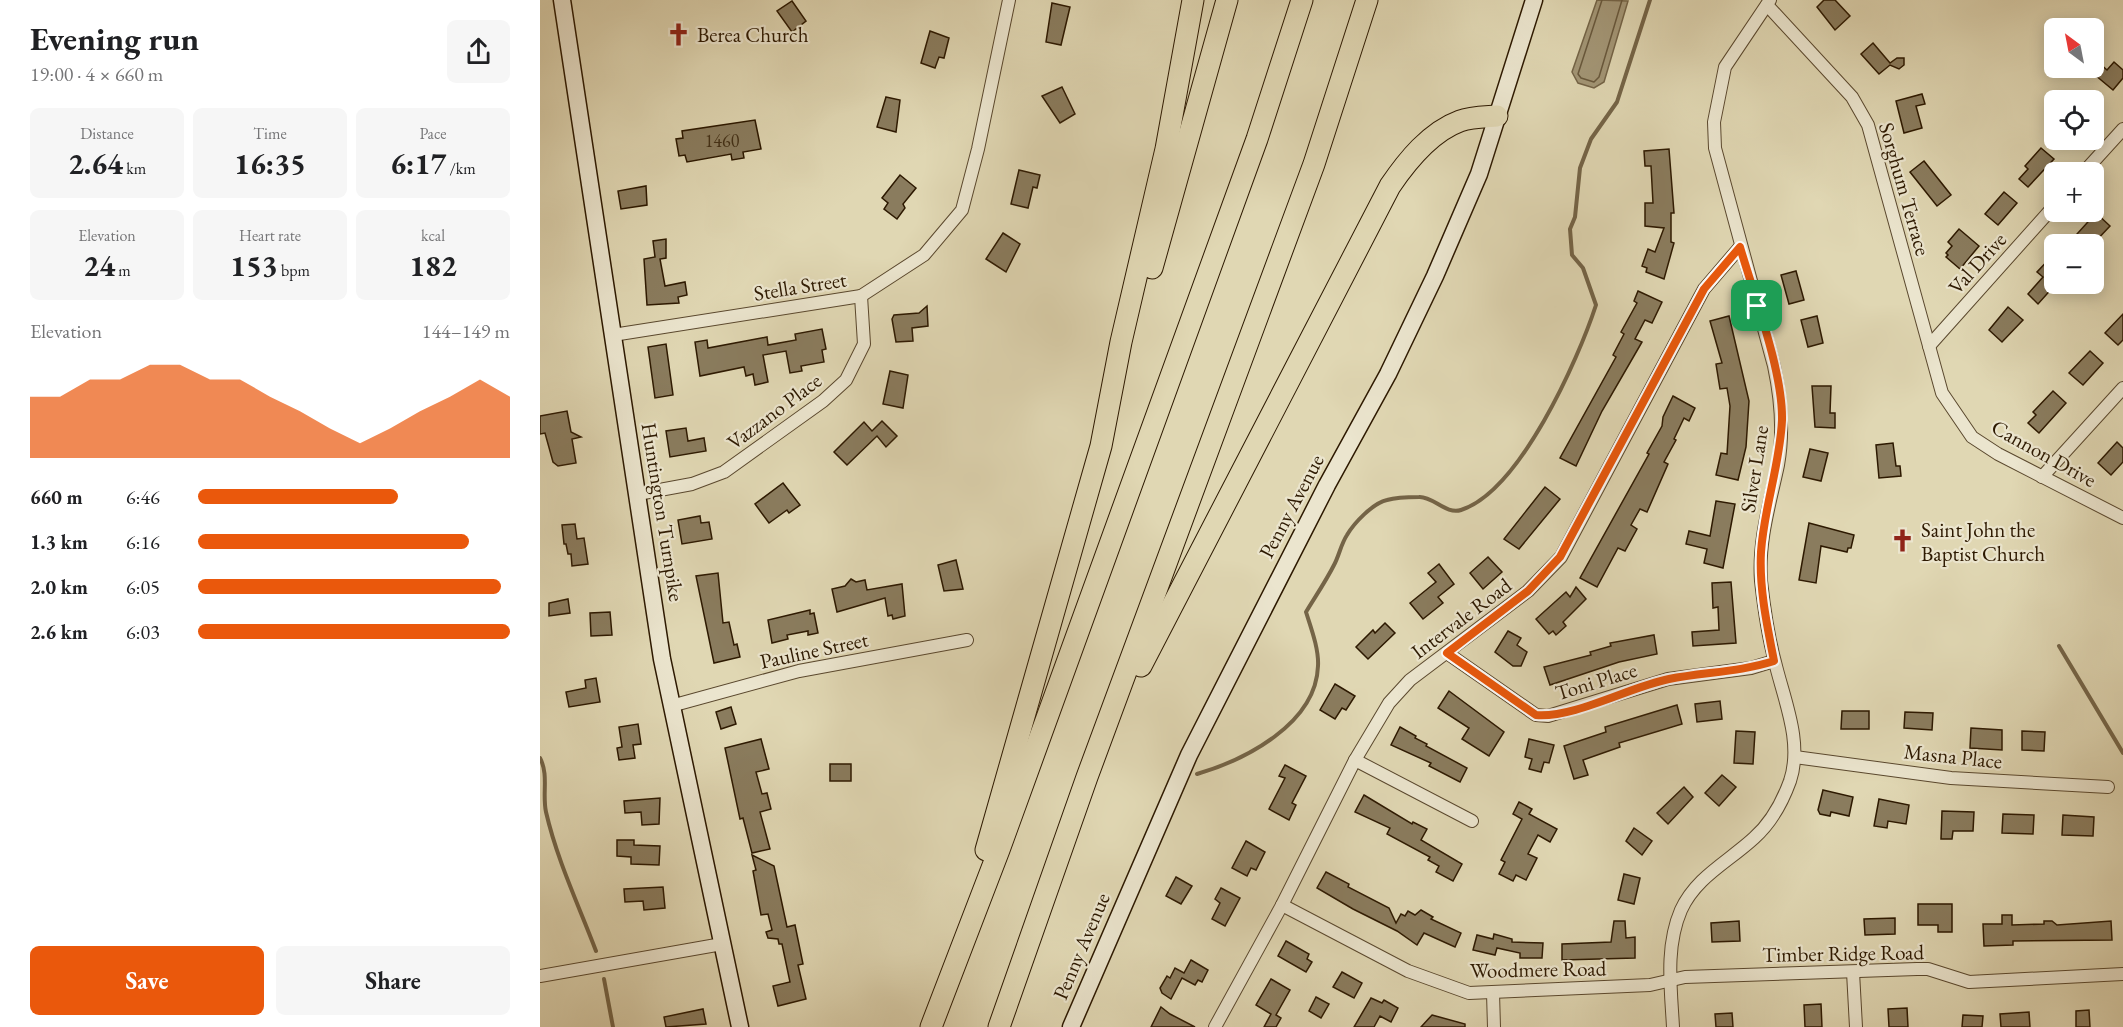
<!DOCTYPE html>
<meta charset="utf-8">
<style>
:root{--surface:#fff;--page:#f6f6f6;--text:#202124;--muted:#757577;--accent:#ea580c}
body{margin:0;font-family:"EB Garamond",serif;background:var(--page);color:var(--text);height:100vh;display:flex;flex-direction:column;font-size:22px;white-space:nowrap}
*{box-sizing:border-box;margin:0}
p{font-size:20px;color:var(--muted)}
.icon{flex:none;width:33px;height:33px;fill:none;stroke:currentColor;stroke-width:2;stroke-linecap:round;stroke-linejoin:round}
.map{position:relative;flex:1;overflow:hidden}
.details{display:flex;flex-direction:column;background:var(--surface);width:540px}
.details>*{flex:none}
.needle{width:39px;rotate:328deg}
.tools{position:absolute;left:1504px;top:18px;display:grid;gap:12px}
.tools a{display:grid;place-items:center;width:60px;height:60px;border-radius:9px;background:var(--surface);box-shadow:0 3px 15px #0003;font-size:30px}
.pin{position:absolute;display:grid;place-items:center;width:51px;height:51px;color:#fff;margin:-26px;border-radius:12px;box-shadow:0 3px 9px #0006}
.round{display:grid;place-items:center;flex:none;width:63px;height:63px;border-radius:9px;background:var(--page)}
.overview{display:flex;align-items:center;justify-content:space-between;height:102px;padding:0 30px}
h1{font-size:33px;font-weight:700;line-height:45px}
.stats{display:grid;grid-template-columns:repeat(3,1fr);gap:9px;height:102px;padding:6px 30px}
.stats div{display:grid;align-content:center;border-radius:9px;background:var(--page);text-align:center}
.stats b{font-size:30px;font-weight:700}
.stats small{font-size:16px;font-weight:400}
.stats p{font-size:16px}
.chart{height:168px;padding:12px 30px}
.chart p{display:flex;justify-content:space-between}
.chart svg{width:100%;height:108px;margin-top:6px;fill:var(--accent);opacity:.7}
.primary-button{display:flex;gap:12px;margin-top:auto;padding:12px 30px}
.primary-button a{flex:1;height:69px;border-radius:9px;background:var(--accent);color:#fff;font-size:24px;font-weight:700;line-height:69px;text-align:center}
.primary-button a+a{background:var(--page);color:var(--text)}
ul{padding:0 30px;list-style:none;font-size:20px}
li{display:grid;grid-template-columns:96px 72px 1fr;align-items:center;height:45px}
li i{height:15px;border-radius:8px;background:var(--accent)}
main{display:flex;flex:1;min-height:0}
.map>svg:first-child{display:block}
.water{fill:#a39676;stroke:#746447;stroke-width:1.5}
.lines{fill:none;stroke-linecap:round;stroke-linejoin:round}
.shore{stroke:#68583c;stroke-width:1.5}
.stream{stroke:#746447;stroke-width:4}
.building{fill:#8a7c5e;stroke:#2d1901;stroke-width:1.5}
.minor-casing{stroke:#5a482e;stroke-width:14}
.secondary-casing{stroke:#2d1901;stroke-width:19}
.motorway-casing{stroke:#2d1901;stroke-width:23}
.minor{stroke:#ebe5ce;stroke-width:12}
.secondary{stroke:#ebe5ce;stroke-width:16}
.motorway{stroke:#e0d7b3;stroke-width:21}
.route-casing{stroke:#fff;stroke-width:12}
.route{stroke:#ea580c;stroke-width:8}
.labels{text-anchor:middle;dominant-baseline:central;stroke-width:4.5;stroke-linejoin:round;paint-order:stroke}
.number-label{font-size:18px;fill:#443218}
.poi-label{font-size:21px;fill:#2d1901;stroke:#ebe5ce;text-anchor:start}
.street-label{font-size:21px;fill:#2d1901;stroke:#ebe5ce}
</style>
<main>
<section class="details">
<div class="overview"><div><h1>Evening run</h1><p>19:00 · 4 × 660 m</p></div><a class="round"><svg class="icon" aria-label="share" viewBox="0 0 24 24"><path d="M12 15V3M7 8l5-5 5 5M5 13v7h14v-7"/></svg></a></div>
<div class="stats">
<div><p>Distance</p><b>2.64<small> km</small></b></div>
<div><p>Time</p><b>16:35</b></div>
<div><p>Pace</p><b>6:17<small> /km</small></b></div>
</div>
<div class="stats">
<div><p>Elevation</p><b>24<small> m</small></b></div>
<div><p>Heart rate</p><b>153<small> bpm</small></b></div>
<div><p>kcal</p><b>182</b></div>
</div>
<div class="chart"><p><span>Elevation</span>144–149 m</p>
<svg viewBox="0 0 160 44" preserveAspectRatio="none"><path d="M0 44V19L10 19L20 12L30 12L40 6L50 6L60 12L70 12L80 19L90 25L100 32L110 38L120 32L130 25L140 19L150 12L160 19V44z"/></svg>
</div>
<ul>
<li><b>660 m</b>6:46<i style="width:64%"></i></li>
<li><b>1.3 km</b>6:16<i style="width:87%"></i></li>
<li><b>2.0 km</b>6:05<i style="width:97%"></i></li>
<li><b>2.6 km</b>6:03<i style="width:100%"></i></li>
</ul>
<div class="primary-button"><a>Save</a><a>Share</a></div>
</section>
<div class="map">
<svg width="1583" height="1027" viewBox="0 0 1583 1027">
<rect width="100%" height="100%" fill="#e0d7b3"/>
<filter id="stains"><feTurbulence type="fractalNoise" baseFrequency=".00333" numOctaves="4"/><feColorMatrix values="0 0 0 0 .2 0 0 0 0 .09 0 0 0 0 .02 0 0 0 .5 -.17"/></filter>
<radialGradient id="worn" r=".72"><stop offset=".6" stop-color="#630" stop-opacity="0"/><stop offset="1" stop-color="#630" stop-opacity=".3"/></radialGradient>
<path class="water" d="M1057,0L1088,1L1064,82L1054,88L1038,83L1032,72Z"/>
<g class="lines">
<path class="shore" d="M1062,0L1038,74L1041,78L1054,82L1059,77L1082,0"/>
<g class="stream">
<path d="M1519,646L1583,753"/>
<path d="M0,758C9,775 2,794 6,812C17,860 39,906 56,951"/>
<path d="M657,774C705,760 776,724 778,666C779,649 771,628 766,612C775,597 786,581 794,565C799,556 801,544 807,535C814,523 833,503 847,500C857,497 869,497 879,497C893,496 906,515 921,510C980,491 1038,360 1056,305L1043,268L1032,255L1030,229L1035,217L1040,168L1051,139L1077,102L1110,0"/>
<path d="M64,979L73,1027"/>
</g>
</g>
<g class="building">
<path d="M1284,0H1295L1310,16L1295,30L1277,7Z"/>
<path d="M252,1L266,21L252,32L237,11Z"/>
<path d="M512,3L530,7L521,45L506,42Z"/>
<path d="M390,31L409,38L404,58L399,57L395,68L381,63Z"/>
<path d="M1333,43L1350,63L1357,58H1364V65L1359,69L1350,65L1339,74L1321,54Z"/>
<path d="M1557,61L1567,70L1574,62L1583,70V78L1573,90L1549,70Z"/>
<path d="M522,87L535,114L520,123L502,96Z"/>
<path d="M1382,94L1385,104L1376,106L1382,128L1364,133L1356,101Z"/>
<path d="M346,97L360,100L356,132L337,127Z"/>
<path d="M215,120L221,149L203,152L204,158L192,160L191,154L147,162L145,155L139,156L136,139L143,138L142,131Z"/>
<path d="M1501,148L1514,159L1488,187L1479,179L1488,169L1485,166Z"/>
<path d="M1129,149L1134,213H1131V242L1134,243L1124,279L1106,272L1107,268L1102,266L1108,249L1115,252L1124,228L1105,226V203H1113L1111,166H1105L1104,151Z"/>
<path d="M1384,161L1411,195L1397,206L1370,172Z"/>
<path d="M479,170L500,175L497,188L493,187L488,208L471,204Z"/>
<path d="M360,175L376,188L363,204L365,208L357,219L344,209L348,203L342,198Z"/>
<path d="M106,186L107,205L81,209L78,191Z"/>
<path d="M1464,192L1477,203L1458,225L1445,214Z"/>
<path d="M1556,213L1570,226L1553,244H1536L1541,239L1537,234Z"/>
<path d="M1419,229L1439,246L1420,269L1406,257L1408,255L1406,253L1412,246L1408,242Z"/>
<path d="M463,233L480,244L466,272L446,259Z"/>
<path d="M126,239V258L120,259L125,286L145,282L147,295L138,297L139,303L107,305L104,259L115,257L113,241Z"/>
<path d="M1515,253V285L1498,304L1488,294L1503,277L1497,272Z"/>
<path d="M1256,271L1264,300L1249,304L1241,275Z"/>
<path d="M1098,291L1122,302L1112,323L1105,320L1095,339L1102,342L1062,411L1036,466L1020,458L1076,357L1073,355L1084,334L1081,332L1097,303L1094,301Z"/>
<path d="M387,306L388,326L372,328L373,341L356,342L352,319L354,315L379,313Z"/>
<path d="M1468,307L1483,320L1462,342L1449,330Z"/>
<path d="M1583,314V340L1578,345L1565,333Z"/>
<path d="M1189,316L1209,401L1206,447L1198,480L1176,475L1181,453L1187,454L1190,406L1187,388L1180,389L1176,364L1182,363L1170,321Z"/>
<path d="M1277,316L1283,343L1268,347L1261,320Z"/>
<path d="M282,329L286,349L282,350L284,362L261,366L262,371L250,373L246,351L223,355L228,382L215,385L213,374L206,376L204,367L160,376L155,342L167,340L168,348L227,337L228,345L256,340L255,334Z"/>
<path d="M126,344L133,395L115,398L108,347Z"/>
<path d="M1550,351L1563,363L1543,385L1529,373Z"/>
<path d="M350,371L368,375L363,408L343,404Z"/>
<path d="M1272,386H1291L1290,413H1295V428L1275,427Z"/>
<path d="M1513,391L1526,403L1499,433L1488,423L1496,415L1493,412Z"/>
<path d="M1133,396L1155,408L1149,421L1144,418L1134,439L1136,440L1124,462L1128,464L1107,512L1100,509L1091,525L1097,529L1085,551L1078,548L1057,587L1040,578L1109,454L1107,453L1122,426L1123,417Z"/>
<path d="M27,411L31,432L41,437L32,439L36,463L18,466L13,462L5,433L0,434V416Z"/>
<path d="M342,421L357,436L346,447L337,436L307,465L294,452L324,422L332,431Z"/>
<path d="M146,428L148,441L164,438L166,451L130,457L126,431Z"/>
<path d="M1577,442L1583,448V462L1571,475L1558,463Z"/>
<path d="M1353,443L1356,466H1360L1361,476L1339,478L1336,445Z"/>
<path d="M1270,449L1288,453L1281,481L1263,477Z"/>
<path d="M243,483L260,505L249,513L247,510L229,523L215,504Z"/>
<path d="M1005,487L1020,499L979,549L964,539Z"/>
<path d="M1176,501L1195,504L1183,568L1164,563L1167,549L1146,544L1149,531L1170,536Z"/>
<path d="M160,516L161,523L169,522L172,539L142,544L138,520Z"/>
<path d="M1269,523L1314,535L1311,548H1308L1307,552L1281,546L1276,583L1259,580Z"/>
<path d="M35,524L37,539L44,538L48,564L32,566L31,554H28L26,544H24L22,525Z"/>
<path d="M948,557L962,572L943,589L930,573Z"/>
<path d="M416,560L423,589L404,591L398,565Z"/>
<path d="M899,564L914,584L898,597L903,603L883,619L870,603L896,582L888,573Z"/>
<path d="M178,573L183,623L189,622L194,645L197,644L200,657L174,663L156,576Z"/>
<path d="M311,579L316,582L325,580L327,590L362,584L365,616L353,619L352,615L348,616L345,598L297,612L292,589L305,586Z"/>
<path d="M1191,582L1196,643L1153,646L1152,632L1179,630L1178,607L1173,608L1172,583Z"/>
<path d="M1036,587L1046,599L1023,622L1026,626L1016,635L1013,631L1009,634L996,619L1026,592L1030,597Z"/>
<path d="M28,599L30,613L9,616V603Z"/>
<path d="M270,610V614L274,613L278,633L268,635V631L247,635L248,639L232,643L228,620Z"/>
<path d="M70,612L72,635L51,636L50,613Z"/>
<path d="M845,623L855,633L828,659L816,647L833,630L835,633Z"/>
<path d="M968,631L981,638L977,645L987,652L981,666H973L955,652Z"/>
<path d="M1114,635L1117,654L1079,662L1010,685L1004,667L1051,655L1050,652L1071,646L1070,643Z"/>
<path d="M56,678L60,702L29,707L26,692L46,688L45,680Z"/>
<path d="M795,684L815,696L806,710L802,708L795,719L780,710Z"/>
<path d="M909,691L964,732L949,756L922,739L929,728L898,708Z"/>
<path d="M1180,701L1182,719L1157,722L1155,704Z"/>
<path d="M1137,705L1142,724L1079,743L1080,747L1043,760L1048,775L1034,779L1024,746L1066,732L1065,727Z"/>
<path d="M191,707L196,724L181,729L176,712Z"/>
<path d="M1302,711H1329V729H1301Z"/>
<path d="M1365,712L1393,713L1392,730L1364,728Z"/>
<path d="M98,724L101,744L93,745L95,758L79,760L77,748L82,747L79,727Z"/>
<path d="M860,727L876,736L875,738L887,744L886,746L927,768L920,782L889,766L891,763L851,745Z"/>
<path d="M1431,728L1462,730V750L1430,748Z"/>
<path d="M1196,731L1215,732L1213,764L1194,763Z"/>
<path d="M1482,731L1505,732L1504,751L1482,750Z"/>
<path d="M221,739L229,769L216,772L222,794L227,793L231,809L220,812L230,849L212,853L203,818L200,819L185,748Z"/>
<path d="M989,739L1014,745L1009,763L1004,762L1001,772L989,769L992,759L985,757Z"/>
<rect x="290" y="764" width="21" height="17"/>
<path d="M745,765L766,776L752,803L756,805L749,820L729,809L745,778L739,776Z"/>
<path d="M1182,775L1196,787L1179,806L1165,793Z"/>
<path d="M1144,787L1153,797L1128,824L1117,813Z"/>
<path d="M1283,790L1313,797L1309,816L1291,812L1290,816L1280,814L1278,810Z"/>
<path d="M824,795L872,824L873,822L887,829L881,840L922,864L913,881L896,872L899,866L888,860L890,857L847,834L850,828L815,812Z"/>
<path d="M120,798L119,824L102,825L101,812L85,813L84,801Z"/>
<path d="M1339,799L1369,805L1366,824L1348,821L1347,828L1334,826Z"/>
<path d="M979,802L992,809L989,814L1017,829L1010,842L998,835L988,854L997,858L986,880L976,875L973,881L959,874L965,862L961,860L982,819L973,814Z"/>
<path d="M1402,811L1434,812L1433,831H1413L1412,839H1401Z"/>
<path d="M1463,814L1494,815L1493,834L1462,833Z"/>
<path d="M1523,815L1554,817L1553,836L1522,835Z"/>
<path d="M1094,828L1112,841L1102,855L1086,841Z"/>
<path d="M77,840H94V845L120,846L119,865L91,864V857L77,856Z"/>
<path d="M706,841L725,852L716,870L711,868L707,876L692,868Z"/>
<path d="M212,855L234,866L247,927L255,925L263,964L258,965L266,999L238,1006L233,986L250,982L242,944H239L238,939L228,938L226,932L232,930L228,914L221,915L213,871L216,870Z"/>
<path d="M786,872L809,884L808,887L849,908L856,923L861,914L865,916L868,911L875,915L881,910L893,917L891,919L921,933L915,947L884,933L877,945L857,931L813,909L777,888Z"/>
<path d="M1084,874L1100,878L1094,904L1078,900Z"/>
<path d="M636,877L652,886L641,904L626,896Z"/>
<path d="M123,887L125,908L104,910L103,901L85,902L84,889Z"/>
<path d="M681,888L700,898L685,926L672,919L680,903L675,899Z"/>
<path d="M1378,904H1412V932H1398V925H1378Z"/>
<path d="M1462,915H1472V925L1504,924V921H1512L1517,925L1571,921L1572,940L1473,941V945L1444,946L1443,924H1462Z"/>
<path d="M1355,918V934L1325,935L1324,919Z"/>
<path d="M1074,921H1085L1086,938L1095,937V958L1022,960V944L1071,942Z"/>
<path d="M1199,921L1200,941L1172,942L1171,923Z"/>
<path d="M954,934L972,939V942L1003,943L1002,958H980V953L957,948L955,955L933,950L937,935L953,939Z"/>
<path d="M746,941L769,954L767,959L772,962L766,972L738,956Z"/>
<path d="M651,960L668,970L662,982L658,980L655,985L642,978L631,999L622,993L620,988L627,976L630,978L635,968L644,973Z"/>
<path d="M802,972L822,983L814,998L793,987Z"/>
<path d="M731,979L750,990L736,1015L741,1018L736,1027H724L731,1014L716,1005Z"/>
<path d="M776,997L789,1004L781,1018L769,1011Z"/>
<path d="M831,998L842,1003L844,1000L858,1008L851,1022L840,1016L834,1027H814Z"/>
<path d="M1281,1004L1282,1027H1265L1264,1005Z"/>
<path d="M621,1007L630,1014L655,1027H611Z"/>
<path d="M1367,1008L1368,1027H1349L1348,1009Z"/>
<path d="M163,1009L166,1024L126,1027L124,1017Z"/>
<path d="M1549,1010L1550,1027H1536V1011Z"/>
<path d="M1489,1012L1490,1027H1461L1460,1014Z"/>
<path d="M1192,1013L1193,1027H1176L1175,1014Z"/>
<path d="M892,1015L925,1024V1027H881Z"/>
<path d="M1423,1015L1443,1016L1442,1027H1422Z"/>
</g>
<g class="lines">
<defs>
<g id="minor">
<path d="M1227,5L1312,97L1328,125L1402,393L1432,437L1458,454L1583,518"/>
<path d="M1544,172L1583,129"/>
<path d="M73,335L321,296L384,255L422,210L438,149L469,0"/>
<path d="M1389,346L1515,205"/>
<path d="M1502,477L1583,388"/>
<path d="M98,494L152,484L184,472L283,401L306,380L324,344L321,296"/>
<path d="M907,653L996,715L1008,716L1128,679L1211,668L1234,661"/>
<path d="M131,706L259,671L427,640"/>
<path d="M1255,757L1411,778L1568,787"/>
<path d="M815,760L932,821"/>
<path d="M742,905L868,971L929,993L1110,985L1145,977L1377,969H1388L1429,982L1583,974"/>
<path d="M1313,972L1316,1027"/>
<path d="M0,976L182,944"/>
<path d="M953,993L954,1027"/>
<path d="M675,1027L742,905L815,760L849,703L870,680L988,591L1021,557L1164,289L1200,247"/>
<path d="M1133,1027C1131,989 1125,947 1141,910C1156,877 1188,862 1214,838C1232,822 1242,803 1250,781C1263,742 1244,700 1235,662C1228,636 1224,608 1221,581C1218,541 1230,503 1238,465C1244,432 1241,399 1234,366L1175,148L1174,122L1185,67L1230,0"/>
</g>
<g id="secondary">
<path d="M22,0L122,659L200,1027"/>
<path d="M531,1027L649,755L787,485L848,374L895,276L939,174L994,0"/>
</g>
<g id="motorway">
<path d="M612,268L687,0"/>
<path d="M601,666L850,186C867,161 890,132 920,121C931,117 945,117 957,116"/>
<path d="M446,850L561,446L581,342L626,149L653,0"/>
<path d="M391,1027L459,850L717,139L762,0"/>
<path d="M459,1027L547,777L774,164L827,0"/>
</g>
</defs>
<use href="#minor" class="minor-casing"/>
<use href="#secondary" class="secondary-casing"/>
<use href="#motorway" class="motorway-casing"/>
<use href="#minor" class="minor"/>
<use href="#secondary" class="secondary"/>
<use href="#motorway" class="motorway"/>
</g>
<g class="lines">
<defs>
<path id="route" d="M1200,247C1214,295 1243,372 1242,420C1240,465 1224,507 1221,552C1219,588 1227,625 1234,661C1200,672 1165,672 1129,679C1089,687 1035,718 996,715L907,653L988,591L1020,557L1164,289Z"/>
</defs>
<use href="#route" class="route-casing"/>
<use href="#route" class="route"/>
</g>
<defs>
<symbol id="church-bare" viewBox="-9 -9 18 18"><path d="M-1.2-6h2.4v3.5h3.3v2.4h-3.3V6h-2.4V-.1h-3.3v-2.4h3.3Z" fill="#8f2418" stroke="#ebe5ce" stroke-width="2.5" paint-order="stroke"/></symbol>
</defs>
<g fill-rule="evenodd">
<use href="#church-bare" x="122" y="18" width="33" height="33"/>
<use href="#church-bare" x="1346" y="524" width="33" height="33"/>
</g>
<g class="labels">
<g class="number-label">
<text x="182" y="140">1460</text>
</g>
<g class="poi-label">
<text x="157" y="34">Berea Church</text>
<text x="1381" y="529">Saint John the<tspan x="1381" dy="24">Baptist Church</tspan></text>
</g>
<g class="street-label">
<text transform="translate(1365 189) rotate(74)">Sorghum Terrace</text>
<text transform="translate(1437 263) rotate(-48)">Val Drive</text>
<text transform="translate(260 286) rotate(-9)">Stella Street</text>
<text transform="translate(234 411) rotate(-37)">Vazzano Place</text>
<text transform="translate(1504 453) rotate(29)">Cannon Drive</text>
<text transform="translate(1214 469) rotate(-81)">Silver Lane</text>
<text transform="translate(751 506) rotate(-62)">Penny Avenue</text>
<text transform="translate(123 512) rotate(81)">Huntington Turnpike</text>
<text transform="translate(921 618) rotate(-37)">Intervale Road</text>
<text transform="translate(274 650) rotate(-12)">Pauline Street</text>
<text transform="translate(1056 681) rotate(-17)">Toni Place</text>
<text transform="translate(1413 756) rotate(6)">Masna Place</text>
<text transform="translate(541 946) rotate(-67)">Penny Avenue</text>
<text transform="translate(1303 953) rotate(-1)">Timber Ridge Road</text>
<text transform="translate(998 969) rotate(-1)">Woodmere Road</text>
</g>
</g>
<rect width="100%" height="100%" filter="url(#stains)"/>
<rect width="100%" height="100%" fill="url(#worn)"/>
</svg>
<div class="tools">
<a><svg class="needle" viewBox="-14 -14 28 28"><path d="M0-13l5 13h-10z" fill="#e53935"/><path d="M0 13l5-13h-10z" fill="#757577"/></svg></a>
<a><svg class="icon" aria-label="locate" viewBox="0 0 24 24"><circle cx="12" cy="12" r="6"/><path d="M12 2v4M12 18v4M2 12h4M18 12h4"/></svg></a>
<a>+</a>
<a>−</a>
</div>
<div class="pin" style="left:1217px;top:306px;background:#1e9e55"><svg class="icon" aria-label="arrive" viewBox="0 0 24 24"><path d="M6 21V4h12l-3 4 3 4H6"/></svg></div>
</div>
</main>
